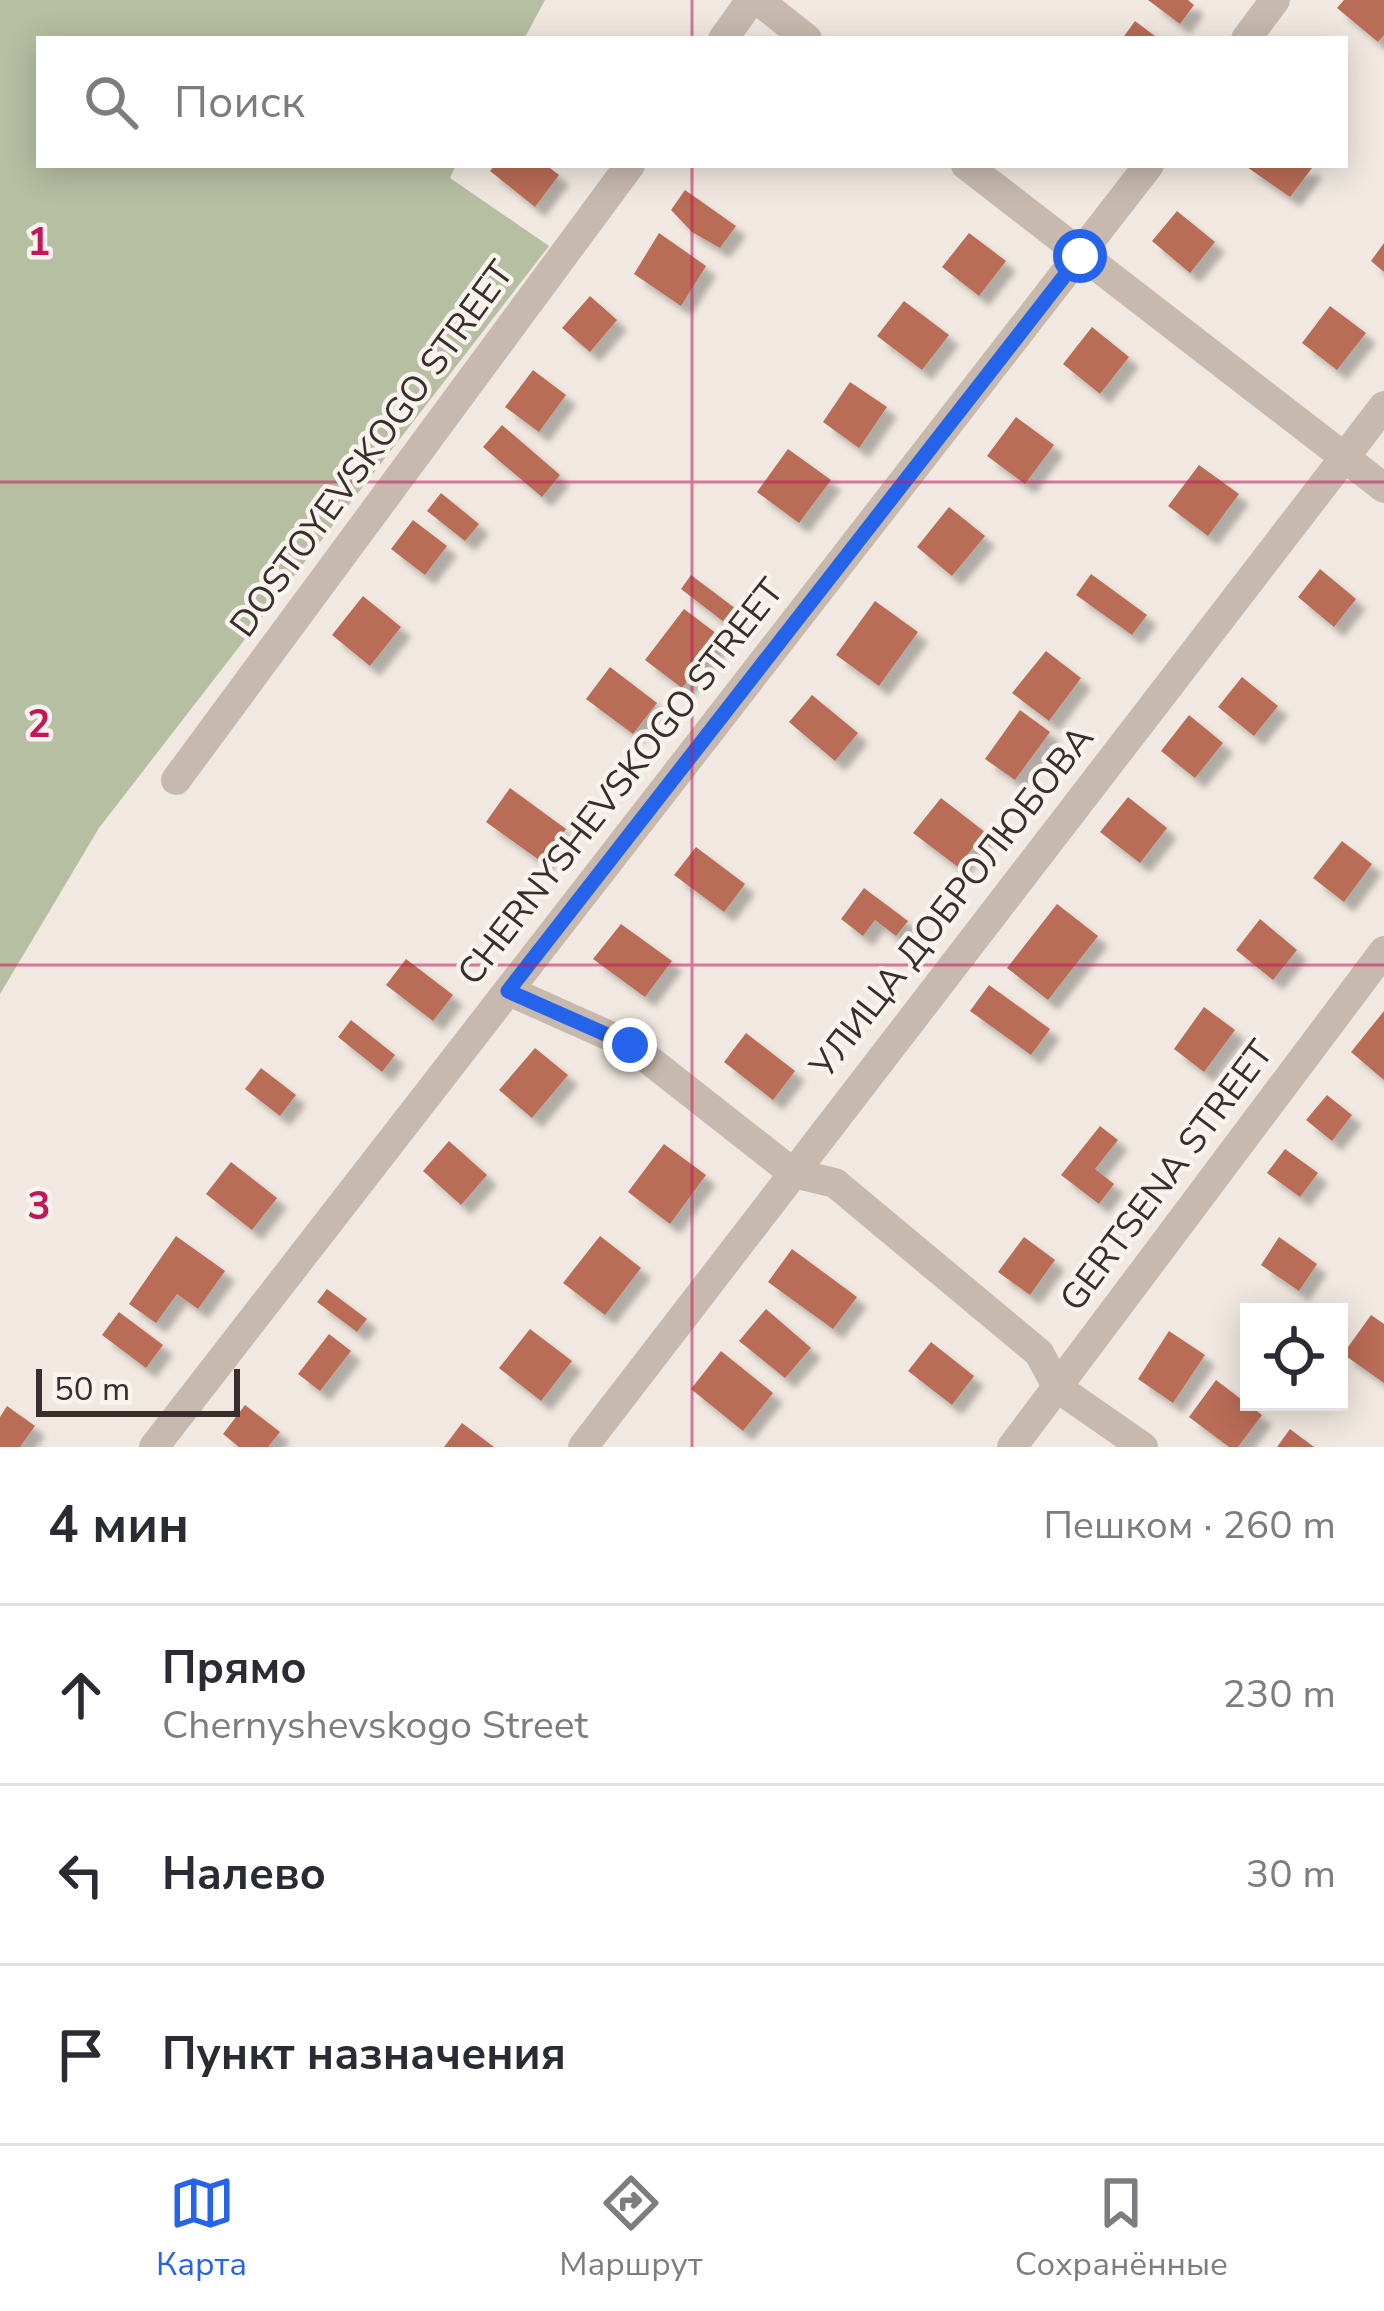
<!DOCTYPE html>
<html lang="ru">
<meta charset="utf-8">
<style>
body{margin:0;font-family:"Nunito Sans",sans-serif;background:#f7f7f7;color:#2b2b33}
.controls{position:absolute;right:36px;bottom:36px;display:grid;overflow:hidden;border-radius:0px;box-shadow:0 6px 30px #0003}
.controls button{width:108px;height:108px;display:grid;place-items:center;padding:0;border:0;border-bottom:3px solid #e1e1e2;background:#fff;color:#2b2b33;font:60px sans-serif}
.scale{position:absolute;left:36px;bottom:30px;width:204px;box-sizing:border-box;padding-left:12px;border:6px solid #382f2c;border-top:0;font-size:33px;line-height:42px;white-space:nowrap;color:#382f2c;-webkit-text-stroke:9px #f9f3ed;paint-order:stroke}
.stop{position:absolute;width:36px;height:36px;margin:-27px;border:9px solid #2563eb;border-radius:50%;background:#fff}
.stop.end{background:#2563eb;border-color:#fff;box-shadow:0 3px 12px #0008}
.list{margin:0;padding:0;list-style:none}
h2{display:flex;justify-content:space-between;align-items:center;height:156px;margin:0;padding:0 48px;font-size:51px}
h2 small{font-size:39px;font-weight:400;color:#7c7c81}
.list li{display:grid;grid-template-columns:78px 1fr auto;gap:36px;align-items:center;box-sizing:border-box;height:180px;padding:0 48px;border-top:3px solid #e1e1e2}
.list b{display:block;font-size:45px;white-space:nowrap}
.list p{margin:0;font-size:39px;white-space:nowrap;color:#7c7c81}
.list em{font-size:39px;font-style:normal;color:#7c7c81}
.icon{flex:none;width:66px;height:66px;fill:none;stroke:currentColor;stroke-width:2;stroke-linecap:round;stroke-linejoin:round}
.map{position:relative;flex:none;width:1384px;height:1447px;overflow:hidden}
.search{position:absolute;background:#fff;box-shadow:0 6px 30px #0003;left:36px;right:36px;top:36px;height:132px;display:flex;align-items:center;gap:30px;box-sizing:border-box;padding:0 42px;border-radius:0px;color:#7c7c81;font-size:45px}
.sheet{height:696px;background:#fff}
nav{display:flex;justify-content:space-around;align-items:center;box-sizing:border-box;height:168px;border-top:3px solid #e1e1e2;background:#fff;font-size:33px;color:#7c7c81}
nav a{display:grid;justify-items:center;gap:6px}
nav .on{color:#2563eb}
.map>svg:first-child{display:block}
.green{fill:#b6bfa2}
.building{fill:#b96c57;filter:url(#shadow)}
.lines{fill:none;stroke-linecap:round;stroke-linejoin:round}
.minor{stroke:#c8b9ae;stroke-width:30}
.route{stroke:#2563eb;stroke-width:15}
.grid{fill:none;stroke:#c2185b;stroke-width:3;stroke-opacity:0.55}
.labels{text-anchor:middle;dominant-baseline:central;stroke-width:9;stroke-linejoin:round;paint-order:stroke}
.street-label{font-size:36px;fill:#382f2c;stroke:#f9f3ed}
.grid-label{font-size:39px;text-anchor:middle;font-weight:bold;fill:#c2185b;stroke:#f9f3ed;stroke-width:9;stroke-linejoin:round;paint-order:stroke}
</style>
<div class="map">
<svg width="1384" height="1447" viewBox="0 0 1384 1447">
<defs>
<filter id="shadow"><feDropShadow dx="10" dy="10" stdDeviation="3" flood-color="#0004"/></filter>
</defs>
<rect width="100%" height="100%" fill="#f1e9e1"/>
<!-- green -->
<polygon class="green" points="0,0 545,0 524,39 39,39 39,165 456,165 450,178 549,246 99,828 0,994"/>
<!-- building -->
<g class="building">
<polygon points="1148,0 1188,0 1194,5 1180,24"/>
<polygon points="1344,0 1384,0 1384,35 1378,42 1337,8"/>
<polygon points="1135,21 1159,39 1122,39"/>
<polygon points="495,165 546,165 559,175 535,207 490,171"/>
<polygon points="1244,165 1307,165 1312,168 1290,197"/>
<polygon points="685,190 736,226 720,248 692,232 671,210"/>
<polygon points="1177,211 1215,242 1190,273 1152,241"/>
<polygon points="659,233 706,266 681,306 634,274"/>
<polygon points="969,233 1006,261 979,296 942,267"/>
<polygon points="1384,243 1384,272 1371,261"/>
<polygon points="590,296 617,320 590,352 562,328"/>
<polygon points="904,301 949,335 922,370 877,336"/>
<polygon points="1330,306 1366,333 1337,370 1302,343"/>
<polygon points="1092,327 1129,357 1100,394 1063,364"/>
<polygon points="533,370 566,395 539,432 505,407"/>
<polygon points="850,382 887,407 859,448 823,422"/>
<polygon points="1016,417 1054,445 1025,484 987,456"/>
<polygon points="502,425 560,475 542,497 483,447"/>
<polygon points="788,449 831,480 799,523 757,492"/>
<polygon points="1199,465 1239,494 1208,536 1168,506"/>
<polygon points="441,493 479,524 465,541 427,511"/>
<polygon points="949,507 985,536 952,576 917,547"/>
<polygon points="413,520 447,546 425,575 391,549"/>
<polygon points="1320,569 1356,599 1334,627 1298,597"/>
<polygon points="1091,574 1147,615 1132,635 1076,595"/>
<polygon points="691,575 748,618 737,632 681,589"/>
<polygon points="363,596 401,627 370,666 332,635"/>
<polygon points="875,601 918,632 879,686 836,655"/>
<polygon points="684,609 721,637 682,688 645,660"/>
<polygon points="1046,651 1081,678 1049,721 1012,693"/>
<polygon points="610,667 657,703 633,734 586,699"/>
<polygon points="1242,677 1278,706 1254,736 1218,707"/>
<polygon points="812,695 858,733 835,761 789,722"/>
<polygon points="1020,710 1050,732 1015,780 985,759"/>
<polygon points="1189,715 1223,743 1195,778 1161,751"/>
<polygon points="510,788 566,829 542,862 486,822"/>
<polygon points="1128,797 1167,828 1140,863 1100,832"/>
<polygon points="941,798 985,832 958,867 913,833"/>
<polygon points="1342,841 1372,864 1344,902 1313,878"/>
<polygon points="696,847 745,884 724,912 674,875"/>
<polygon points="864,888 908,921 896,936 875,920 863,936 841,919"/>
<polygon points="1057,904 1098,936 1048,1000 1007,968"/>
<polygon points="1260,919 1297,950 1273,980 1236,950"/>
<polygon points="621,924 672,961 645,997 593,959"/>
<polygon points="406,959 453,995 433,1021 386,985"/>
<polygon points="989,985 1050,1029 1031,1055 970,1011"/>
<polygon points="1204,1007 1235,1030 1204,1072 1174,1049"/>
<polygon points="1384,1011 1384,1080 1351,1052"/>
<polygon points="351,1020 395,1055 382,1072 338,1037"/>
<polygon points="746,1033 795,1071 773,1100 724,1062"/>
<polygon points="535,1048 568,1075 532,1118 499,1090"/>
<polygon points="261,1068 296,1095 280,1116 245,1089"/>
<polygon points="1327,1095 1352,1115 1332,1141 1306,1120"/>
<polygon points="1100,1126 1118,1140 1095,1169 1114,1184 1099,1204 1061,1175"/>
<polygon points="449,1141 487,1175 461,1205 423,1171"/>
<polygon points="664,1144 706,1175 670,1224 628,1192"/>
<polygon points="1285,1149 1318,1173 1300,1197 1267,1173"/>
<polygon points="231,1162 277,1198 252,1230 206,1194"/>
<polygon points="176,1236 225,1271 198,1309 177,1294 156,1323 129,1304"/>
<polygon points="600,1236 641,1268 605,1315 563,1283"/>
<polygon points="1024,1237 1055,1260 1030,1295 998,1272"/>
<polygon points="1279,1237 1317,1264 1299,1291 1261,1265"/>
<polygon points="792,1249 857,1297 833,1329 768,1282"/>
<polygon points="327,1289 367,1319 357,1332 317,1302"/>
<polygon points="766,1309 811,1348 785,1378 739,1341"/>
<polygon points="119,1312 163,1345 146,1368 102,1335"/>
<polygon points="1371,1315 1384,1324 1384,1383 1343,1354"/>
<polygon points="530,1329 572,1361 541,1401 499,1368"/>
<polygon points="1169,1331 1205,1355 1173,1403 1138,1379"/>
<polygon points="329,1334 351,1351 320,1391 298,1374"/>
<polygon points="931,1342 974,1376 952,1405 908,1371"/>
<polygon points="721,1351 773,1393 743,1431 691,1389"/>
<polygon points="1216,1380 1262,1415 1238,1447 1229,1447 1189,1417"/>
<polygon points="245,1405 280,1432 268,1447 239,1447 223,1434"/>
<polygon points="7,1406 35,1426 20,1447 0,1447 0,1417"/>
<polygon points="462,1423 494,1447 444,1447"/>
<polygon points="1290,1429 1314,1447 1277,1447"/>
</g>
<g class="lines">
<!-- minor -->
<g class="minor">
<polyline points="758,0 807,39"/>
<polyline points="723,39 751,0"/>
<polyline points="1246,39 1275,0"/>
<polyline points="966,165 1384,488"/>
<polyline points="176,780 630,165"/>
<polyline points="509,991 630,1045 793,1173 835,1183 1039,1353 1058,1388 1143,1447"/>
<polyline points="154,1447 1149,165"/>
<polyline points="583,1447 1384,406"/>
<polyline points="1012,1447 1384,951"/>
</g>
</g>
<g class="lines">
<!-- route -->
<polyline class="route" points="630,1045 508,991 1080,256"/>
</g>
<!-- grid -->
<path class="grid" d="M692 0V39M692 165V1447M0 482H1384M0 965H1384"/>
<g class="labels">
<!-- street labels -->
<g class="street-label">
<text transform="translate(372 449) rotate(-54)">DOSTOYEVSKOGO STREET</text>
<text transform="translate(621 782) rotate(-52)">CHERNYSHEVSKOGO STREET</text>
<text transform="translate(952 902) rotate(-52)">УЛИЦА ДОБРОЛЮБОВА</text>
<text transform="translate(1167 1176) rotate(-53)">GERTSENA STREET</text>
</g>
</g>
<g class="grid-label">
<text x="39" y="255">1</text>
<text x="39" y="737">2</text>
<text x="39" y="1219">3</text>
</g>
</svg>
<div class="controls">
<button><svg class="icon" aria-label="locate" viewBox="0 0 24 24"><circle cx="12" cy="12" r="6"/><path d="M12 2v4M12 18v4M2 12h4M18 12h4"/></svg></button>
</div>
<div class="scale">50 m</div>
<div class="stop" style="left:1080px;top:256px"></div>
<div class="stop end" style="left:630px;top:1045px"></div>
<div class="search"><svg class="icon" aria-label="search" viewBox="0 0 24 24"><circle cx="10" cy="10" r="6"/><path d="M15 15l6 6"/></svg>Поиск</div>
</div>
<section class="sheet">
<h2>4 мин<small>Пешком · 260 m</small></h2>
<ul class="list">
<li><svg class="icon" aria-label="ahead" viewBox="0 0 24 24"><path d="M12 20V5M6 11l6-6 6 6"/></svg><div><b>Прямо</b><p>Chernyshevskogo Street</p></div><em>230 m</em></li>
<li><svg class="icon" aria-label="left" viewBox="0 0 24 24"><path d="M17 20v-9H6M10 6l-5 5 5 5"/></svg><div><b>Налево</b></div><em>30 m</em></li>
<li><svg class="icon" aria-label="arrive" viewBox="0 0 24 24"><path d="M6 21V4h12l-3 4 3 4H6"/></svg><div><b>Пункт назначения</b></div></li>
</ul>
</section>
<nav>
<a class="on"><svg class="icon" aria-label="map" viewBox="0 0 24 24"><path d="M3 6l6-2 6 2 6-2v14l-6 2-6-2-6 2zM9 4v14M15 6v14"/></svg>Карта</a>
<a><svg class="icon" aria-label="directions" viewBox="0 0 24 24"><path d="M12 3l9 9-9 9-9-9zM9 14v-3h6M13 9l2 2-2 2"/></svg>Маршрут</a>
<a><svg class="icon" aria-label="saved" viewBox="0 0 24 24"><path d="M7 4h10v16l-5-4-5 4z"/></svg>Сохранённые</a>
</nav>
